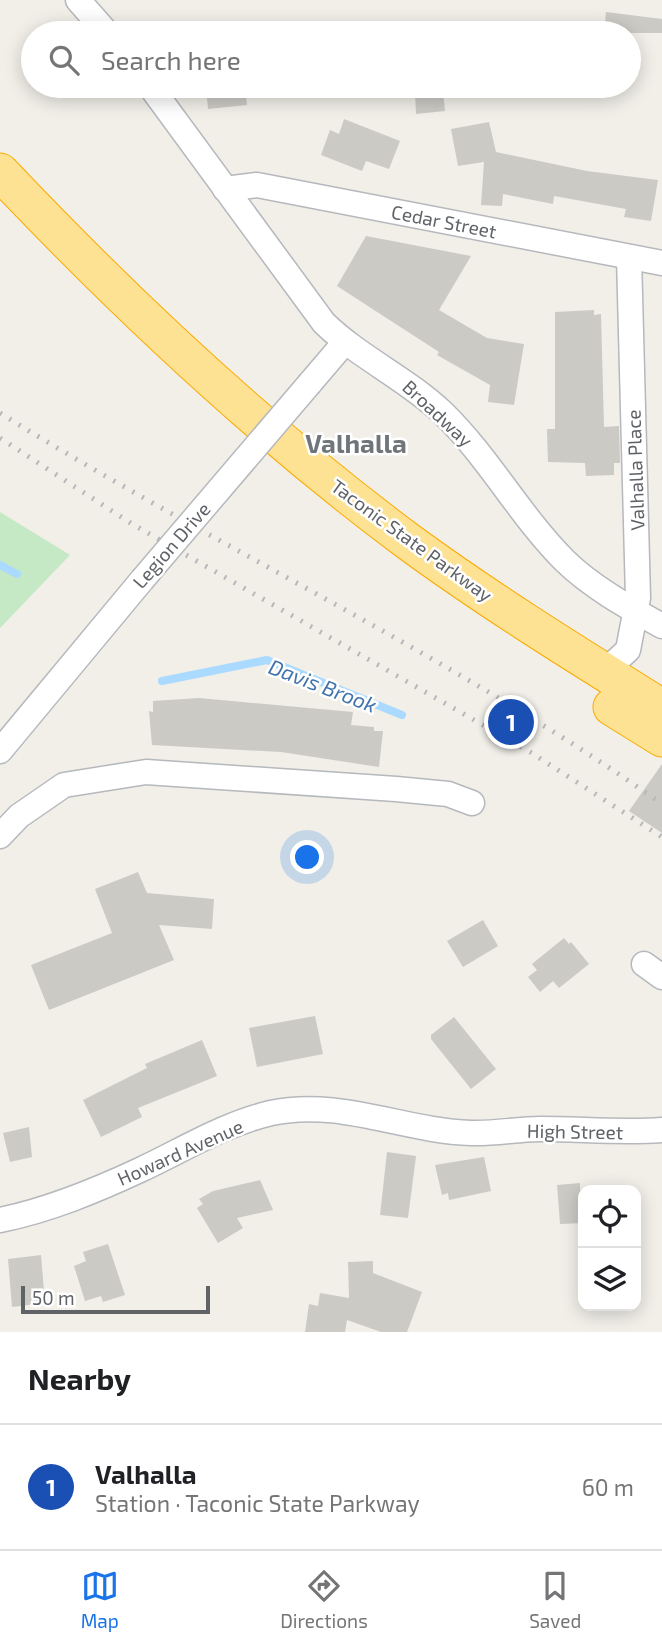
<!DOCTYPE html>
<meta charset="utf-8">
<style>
body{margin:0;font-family:"Exo 2",sans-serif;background:#f2f2f2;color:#202124}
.controls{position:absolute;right:21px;bottom:21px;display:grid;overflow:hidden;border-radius:14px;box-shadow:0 4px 18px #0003}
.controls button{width:63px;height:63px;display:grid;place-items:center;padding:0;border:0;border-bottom:2px solid #e0e0e0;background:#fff;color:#202124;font:35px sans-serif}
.scale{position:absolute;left:21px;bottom:18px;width:189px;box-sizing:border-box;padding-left:7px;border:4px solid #5f6368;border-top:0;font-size:19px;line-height:24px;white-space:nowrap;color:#5f6368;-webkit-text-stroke:5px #fff;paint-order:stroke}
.you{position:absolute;left:308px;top:858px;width:24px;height:24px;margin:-18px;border:5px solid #fff;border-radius:50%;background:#1a73e8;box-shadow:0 0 0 10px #1a73e833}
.badge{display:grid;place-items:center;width:46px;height:46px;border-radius:50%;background:#1a73e8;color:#fff;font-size:23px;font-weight:700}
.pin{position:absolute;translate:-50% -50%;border:4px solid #fff;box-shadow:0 2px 7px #0006}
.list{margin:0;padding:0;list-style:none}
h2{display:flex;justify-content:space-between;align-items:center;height:91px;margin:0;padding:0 28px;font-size:30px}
h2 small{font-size:23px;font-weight:400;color:#757577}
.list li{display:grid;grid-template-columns:46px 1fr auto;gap:21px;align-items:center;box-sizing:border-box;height:126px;padding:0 28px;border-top:2px solid #e0e0e0}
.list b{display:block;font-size:26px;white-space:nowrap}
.list p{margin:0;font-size:23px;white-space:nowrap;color:#757577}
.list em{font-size:23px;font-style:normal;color:#757577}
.icon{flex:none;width:38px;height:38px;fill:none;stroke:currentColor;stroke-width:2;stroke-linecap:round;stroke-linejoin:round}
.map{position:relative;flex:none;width:662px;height:1332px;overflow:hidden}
.search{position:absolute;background:#fff;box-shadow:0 4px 18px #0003;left:21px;right:21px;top:21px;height:77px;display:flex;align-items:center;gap:18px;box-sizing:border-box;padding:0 24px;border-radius:38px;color:#757577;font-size:26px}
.sheet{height:217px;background:#fff}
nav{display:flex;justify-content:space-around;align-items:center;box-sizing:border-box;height:98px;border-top:2px solid #e0e0e0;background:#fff;font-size:19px;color:#757577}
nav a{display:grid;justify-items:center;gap:4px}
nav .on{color:#1a73e8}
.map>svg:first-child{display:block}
.green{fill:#c5e8c5}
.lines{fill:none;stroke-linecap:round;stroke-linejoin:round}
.stream{stroke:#aadaff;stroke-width:8}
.building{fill:#cccac5}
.minor-casing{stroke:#b5b8bc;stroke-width:27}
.highway-casing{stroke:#f9ab00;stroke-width:39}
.minor{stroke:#fff;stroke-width:24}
.highway{stroke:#fde293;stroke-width:37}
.rail{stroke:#b6b7b8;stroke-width:5;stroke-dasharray:2 9;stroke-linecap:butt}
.minor-bridge-casing{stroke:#b5b8bc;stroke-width:27;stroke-linecap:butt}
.minor-bridge{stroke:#fff;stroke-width:24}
.labels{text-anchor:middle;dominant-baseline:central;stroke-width:5;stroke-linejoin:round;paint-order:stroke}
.street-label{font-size:19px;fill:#5f6368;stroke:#fff}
.water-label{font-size:21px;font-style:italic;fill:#4174aa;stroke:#fff}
.district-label{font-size:26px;font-weight:bold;fill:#70757a;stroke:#fff}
</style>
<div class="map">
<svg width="662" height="1332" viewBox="0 0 662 1332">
<rect width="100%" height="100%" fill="#f1efe8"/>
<!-- green -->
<polygon class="green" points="0,512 70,555 0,628"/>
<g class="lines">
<!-- stream -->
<g class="stream">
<polyline points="0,565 17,574"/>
<polyline points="162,681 267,660 402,715"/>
</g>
</g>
<!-- building -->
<g class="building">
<polygon points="606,12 662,19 662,33 604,33"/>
<polygon points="206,86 245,86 247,105 208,109"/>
<polygon points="443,91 445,111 416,114 415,94"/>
<polygon points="344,119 400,141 389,169 366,161 362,171 321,155 330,130 339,134"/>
<polygon points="489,122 496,152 587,171 658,180 651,221 624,217 626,209 554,196 553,204 503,194 502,206 481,205 484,162 458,166 451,129"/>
<polygon points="366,236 471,256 439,310 487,338 524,344 514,405 488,402 490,385 437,355 439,352 337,286"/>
<polygon points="594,310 594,315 601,314 604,427 619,426 620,463 614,463 614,475 586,476 585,463 548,462 547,429 555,429 555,312"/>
<polygon points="199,698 353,712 351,725 374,727 374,731 383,731 379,767 281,752 152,745 149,711 153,712 153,701"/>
<polygon points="662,764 662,833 629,811"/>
<polygon points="138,872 147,893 214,899 212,929 159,925 174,960 49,1010 31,965 112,933 95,889"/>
<polygon points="483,920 498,946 463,967 447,941"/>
<polygon points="564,938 569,944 571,942 589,964 559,988 553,981 540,992 528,977 537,970 532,964"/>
<polygon points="315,1016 323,1054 257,1067 249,1028"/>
<polygon points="454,1017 496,1069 471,1089 431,1039 431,1035"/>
<polygon points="202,1040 217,1076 138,1108 142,1117 101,1137 83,1100 147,1068 145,1064"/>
<polygon points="29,1127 32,1157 10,1162 3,1133"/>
<polygon points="387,1152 416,1156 408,1218 380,1215"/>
<polygon points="484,1157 491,1191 449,1200 448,1193 442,1195 435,1165"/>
<polygon points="260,1180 273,1210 237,1218 243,1228 218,1243 197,1208 203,1204 199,1199 213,1191"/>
<polygon points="580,1183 580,1190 583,1190 583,1223 560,1224 557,1185"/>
<polygon points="108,1244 125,1295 103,1302 101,1296 85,1301 74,1266 86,1261 83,1252"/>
<polygon points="41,1255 45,1303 12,1307 8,1259"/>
<polygon points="373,1261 373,1273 422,1292 407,1332 381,1332 347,1320 345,1332 305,1332 309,1304 318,1306 320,1293 349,1298 348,1262"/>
</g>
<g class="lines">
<defs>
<g id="minor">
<polyline points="78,0 107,33"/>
<path d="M150 86 324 323C360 358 406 378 443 413 489 458 520 516 565 561 593 588 628 607 662 626"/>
<polyline points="225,189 257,185 662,263"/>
<polyline points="310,383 345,342"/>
<polyline points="604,672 628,650 638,598 629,257"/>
<polyline points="0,751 142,580"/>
<polyline points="0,836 19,816 64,785 146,772 396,789 448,794 472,803"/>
<polyline points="644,964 662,977"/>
<path d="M0 1220C49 1210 95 1191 140 1170 183 1150 224 1124 271 1113 339 1098 404 1131 471 1133 494 1134 517 1129 540 1129 581 1129 621 1133 662 1130"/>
</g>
<g id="highway">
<path d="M0 172C127 306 261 432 409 542 491 602 577 655 662 708"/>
<polyline points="612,707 662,738"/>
</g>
</defs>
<!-- minor casing -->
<use href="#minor" class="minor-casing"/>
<!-- highway casing -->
<use href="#highway" class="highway-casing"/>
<!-- minor -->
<use href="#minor" class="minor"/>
<!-- highway -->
<use href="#highway" class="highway"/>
<!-- rail -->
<g class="rail">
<path d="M0 413C217 548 453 656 662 804"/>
<polyline points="0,438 132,524 530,752 662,837"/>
</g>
<defs>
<polyline id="minor-bridge" points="142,580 310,383"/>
</defs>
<!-- minor-bridge casing -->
<use href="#minor-bridge" class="minor-bridge-casing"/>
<!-- minor-bridge -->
<use href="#minor-bridge" class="minor-bridge"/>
</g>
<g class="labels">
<!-- street labels -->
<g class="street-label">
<text transform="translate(444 221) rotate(11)">Cedar Street</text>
<text transform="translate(438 413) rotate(43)">Broadway</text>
<text transform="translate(635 470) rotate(-92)">Valhalla Place</text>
<text transform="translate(412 540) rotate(36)">Taconic State Parkway</text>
<text transform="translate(171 545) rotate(-49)">Legion Drive</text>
<text transform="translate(575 1131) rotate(1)">High Street</text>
<text transform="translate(180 1152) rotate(-24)">Howard Avenue</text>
</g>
<!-- water labels -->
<g class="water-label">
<text transform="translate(323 685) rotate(21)">Davis Brook</text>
</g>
<!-- district labels -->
<g class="district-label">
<text x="356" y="442">Valhalla</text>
</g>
</g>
</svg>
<div class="controls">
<button><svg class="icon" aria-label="locate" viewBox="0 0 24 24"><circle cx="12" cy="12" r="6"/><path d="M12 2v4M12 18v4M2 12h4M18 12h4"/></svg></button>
<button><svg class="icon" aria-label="layers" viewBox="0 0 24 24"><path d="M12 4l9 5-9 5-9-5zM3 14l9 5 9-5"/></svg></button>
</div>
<div class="scale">50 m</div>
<div class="you"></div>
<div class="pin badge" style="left:511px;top:722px;background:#1a4fb4">1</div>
<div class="search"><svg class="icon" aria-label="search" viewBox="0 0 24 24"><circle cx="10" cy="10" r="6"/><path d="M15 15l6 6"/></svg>Search here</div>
</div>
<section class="sheet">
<h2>Nearby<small></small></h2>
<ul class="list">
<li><span class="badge" style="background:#1a4fb4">1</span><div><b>Valhalla</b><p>Station · Taconic State Parkway</p></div><em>60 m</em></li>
</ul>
</section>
<nav>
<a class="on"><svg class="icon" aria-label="map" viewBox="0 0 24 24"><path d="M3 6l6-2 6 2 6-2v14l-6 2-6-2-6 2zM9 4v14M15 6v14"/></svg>Map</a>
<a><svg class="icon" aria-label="directions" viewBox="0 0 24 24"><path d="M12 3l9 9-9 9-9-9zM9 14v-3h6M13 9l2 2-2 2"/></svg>Directions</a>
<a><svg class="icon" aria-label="saved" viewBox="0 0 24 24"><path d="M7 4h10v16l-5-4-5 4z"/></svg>Saved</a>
</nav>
